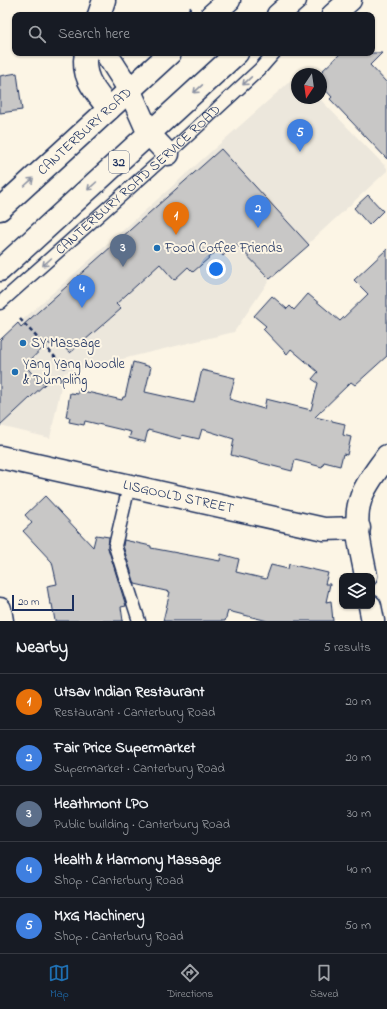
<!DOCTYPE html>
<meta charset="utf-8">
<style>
body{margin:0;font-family:"Indie Flower",sans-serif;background:#20242c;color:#f1f3f6}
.controls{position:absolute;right:12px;bottom:12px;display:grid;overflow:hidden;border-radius:8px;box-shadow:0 1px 3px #0004}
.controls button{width:36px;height:36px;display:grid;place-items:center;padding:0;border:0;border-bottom:1px solid #363941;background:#171b24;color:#f1f3f6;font:20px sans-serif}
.compass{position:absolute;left:291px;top:68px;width:36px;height:36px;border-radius:50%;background:#171b24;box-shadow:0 1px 3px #0004;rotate:193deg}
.scale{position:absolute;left:12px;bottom:10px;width:62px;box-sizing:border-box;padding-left:4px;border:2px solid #1b2f5e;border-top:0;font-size:11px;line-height:14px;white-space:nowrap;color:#1b2f5e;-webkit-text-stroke:3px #fcf5e5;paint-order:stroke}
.you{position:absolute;left:216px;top:269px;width:14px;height:14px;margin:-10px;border:3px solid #fff;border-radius:50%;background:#1a73e8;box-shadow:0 0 0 6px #1a73e833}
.badge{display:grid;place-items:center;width:26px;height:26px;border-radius:50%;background:#1f6fb2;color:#fff;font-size:13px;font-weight:700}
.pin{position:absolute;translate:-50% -33px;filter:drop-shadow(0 1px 2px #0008)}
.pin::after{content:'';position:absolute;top:21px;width:14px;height:12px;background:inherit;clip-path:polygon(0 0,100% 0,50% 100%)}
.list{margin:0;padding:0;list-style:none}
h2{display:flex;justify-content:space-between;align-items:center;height:52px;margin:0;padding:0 16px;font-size:17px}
h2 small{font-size:13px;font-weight:400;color:#9ea1a6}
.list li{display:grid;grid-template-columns:26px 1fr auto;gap:12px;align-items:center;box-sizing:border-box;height:56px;padding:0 16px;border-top:1px solid #363941}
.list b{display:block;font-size:15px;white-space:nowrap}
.list p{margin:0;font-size:13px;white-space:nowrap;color:#9ea1a6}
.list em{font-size:13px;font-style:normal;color:#9ea1a6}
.icon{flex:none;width:22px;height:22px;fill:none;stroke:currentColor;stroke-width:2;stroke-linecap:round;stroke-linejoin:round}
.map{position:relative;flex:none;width:387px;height:621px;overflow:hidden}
.search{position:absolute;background:#171b24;box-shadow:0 1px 3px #0004;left:12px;right:12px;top:12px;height:44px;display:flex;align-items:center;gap:10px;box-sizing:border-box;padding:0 14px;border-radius:8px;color:#9ea1a6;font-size:15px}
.sheet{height:332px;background:#171b24}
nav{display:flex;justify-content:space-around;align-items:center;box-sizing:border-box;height:56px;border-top:1px solid #363941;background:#171b24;font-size:11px;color:#9ea1a6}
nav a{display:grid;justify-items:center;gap:2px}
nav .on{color:#1f6fb2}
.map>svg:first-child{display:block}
.built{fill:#ece7dc}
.building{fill:#c8c7c6;stroke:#1b2f5e}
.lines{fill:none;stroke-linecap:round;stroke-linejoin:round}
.lane-casing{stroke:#1b2f5e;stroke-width:15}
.street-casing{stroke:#1b2f5e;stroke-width:25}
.secondary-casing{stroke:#1b2f5e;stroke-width:25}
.primary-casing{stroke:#1b2f5e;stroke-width:25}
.path{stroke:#1b2f5e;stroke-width:2.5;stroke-dasharray:4 3;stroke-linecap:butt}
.lane{stroke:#fcf5e5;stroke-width:12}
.street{stroke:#fcf5e5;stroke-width:22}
.secondary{stroke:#fcf5e5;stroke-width:22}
.primary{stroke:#fcf5e5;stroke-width:22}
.oneway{stroke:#8c92a2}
.poi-dot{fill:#1f6fb2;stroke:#fcf5e5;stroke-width:1.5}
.labels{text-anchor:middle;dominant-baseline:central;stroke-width:4;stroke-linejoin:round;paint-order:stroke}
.shield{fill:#fcf5e5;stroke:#5e6a86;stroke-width:1}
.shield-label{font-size:13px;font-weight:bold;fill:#1b2f5e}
.street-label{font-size:14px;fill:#1b2f5e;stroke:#fcf5e5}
.poi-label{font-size:14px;fill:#1b2f5e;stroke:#fcf5e5;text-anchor:start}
</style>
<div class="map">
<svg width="387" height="621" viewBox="0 0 387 621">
<rect width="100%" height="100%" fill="#fcf5e5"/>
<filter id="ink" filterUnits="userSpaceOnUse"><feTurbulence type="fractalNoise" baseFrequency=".025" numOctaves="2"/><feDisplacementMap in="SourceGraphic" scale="8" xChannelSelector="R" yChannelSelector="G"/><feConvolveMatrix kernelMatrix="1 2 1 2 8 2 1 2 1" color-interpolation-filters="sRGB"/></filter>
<g filter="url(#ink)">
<!-- built -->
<polygon class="built" points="297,75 297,98 319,98 387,168 387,171 270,279 234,332 64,373 50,438 0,426 0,340"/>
<!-- building -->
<g class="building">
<polygon points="341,53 382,53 370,65 387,83 387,159 330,99 332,97 321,85 321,72"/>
<polygon points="17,73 22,110 0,113 0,76"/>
<polygon points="221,149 309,245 270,279 236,244 223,256 218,250 193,272 188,267 174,280 160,264 116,304 121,309 70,353 56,340 51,345 48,343 25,365 38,381 46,383 0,426 0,340 18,323 21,327"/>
<polygon points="368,195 383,211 369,225 354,208"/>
<polygon points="387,249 387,356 355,385 351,382 315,417 345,424 343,435 351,437 347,455 343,454 340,466 324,462 322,467 295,460 292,471 231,455 234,439 202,429 199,439 182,435 181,439 148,430 145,442 129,438 131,432 85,421 84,425 69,422 70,418 66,417 70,393 78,394 78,390 122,400 123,397 125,397 133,362 151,367 145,392 194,403 202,370 235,378 229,399 264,409 266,399 311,410 318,383 312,379 318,372 291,349 287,354 263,329 266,326 254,316 272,296 287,309 290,306 294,310 308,294 340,321 368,294 354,280"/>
<polygon points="45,496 93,547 96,535 109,537 108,548 126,606 121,607 123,621 55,621 52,604 50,604 47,586 57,584 52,562 23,531 32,523 25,515"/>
<polygon points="124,540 151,546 151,548 220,561 221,554 239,559 236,572 266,579 271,565 288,569 289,564 328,573 325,584 330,584 326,602 331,601 333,621 268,621 228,611 225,621 163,621 170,592 135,584 123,546"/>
</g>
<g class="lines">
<defs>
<g id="lane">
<path id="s1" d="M0 303 168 154 260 69 274 53"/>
<polyline points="129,486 115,546 139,621"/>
</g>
<g id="street">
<polyline points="99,15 104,0"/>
<polyline points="333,15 350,0"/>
<path d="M86 53C81 77 95 91 109 109"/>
<polyline points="106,53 129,89"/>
<polyline points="149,134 168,154"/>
<path id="s2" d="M0 457 324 529 359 528"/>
<path d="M366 576C362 553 352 521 361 498 366 483 378 469 387 456"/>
<polyline points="370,606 373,621"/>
</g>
<polyline id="secondary" points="0,609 2,621"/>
<g id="primary">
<polyline points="212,15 229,0"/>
<polyline points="278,15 295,0"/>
<polyline points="129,89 149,134"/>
<path id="s3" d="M0 209 170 53"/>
<polyline points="0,270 237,53"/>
</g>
</defs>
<!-- lane casing -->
<use href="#lane" class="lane-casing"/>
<!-- street casing -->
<use href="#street" class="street-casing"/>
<!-- secondary casing -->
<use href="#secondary" class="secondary-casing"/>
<!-- primary casing -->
<use href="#primary" class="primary-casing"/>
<!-- path -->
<g class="path">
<polyline points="183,15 192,7"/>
<polyline points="20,319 65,368"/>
</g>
<!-- lane -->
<use href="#lane" class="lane"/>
<!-- street -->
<use href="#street" class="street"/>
<!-- secondary -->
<use href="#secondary" class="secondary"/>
<!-- primary -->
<use href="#primary" class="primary"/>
</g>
<!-- one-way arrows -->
<defs><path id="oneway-shaft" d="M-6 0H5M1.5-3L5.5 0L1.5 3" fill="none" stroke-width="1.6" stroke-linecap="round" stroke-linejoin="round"/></defs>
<g class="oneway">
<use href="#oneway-shaft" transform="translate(247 81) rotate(137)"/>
<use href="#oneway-shaft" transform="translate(198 89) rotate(137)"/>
<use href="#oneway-shaft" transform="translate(29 182) rotate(-42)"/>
<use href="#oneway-shaft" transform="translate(92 186) rotate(138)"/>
<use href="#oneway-shaft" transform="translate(47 262) rotate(138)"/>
</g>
</g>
<!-- markers -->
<g class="poi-dot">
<circle cx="157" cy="248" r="4"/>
<circle cx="23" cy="343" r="4"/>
<circle cx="15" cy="372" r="4"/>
</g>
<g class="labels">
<!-- shield labels -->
<rect class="shield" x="109" y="151" width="20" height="22" rx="3"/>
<g class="shield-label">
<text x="119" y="162">32</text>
</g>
<!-- street labels -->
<g class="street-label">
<text stroke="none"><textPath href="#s3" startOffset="115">CANTERBURY ROAD</textPath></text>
<text stroke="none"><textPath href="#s1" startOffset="185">CANTERBURY ROAD SERVICE ROAD</textPath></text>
<text stroke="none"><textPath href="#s2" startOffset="183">LISGOOLD STREET</textPath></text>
</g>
<!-- poi labels -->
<g class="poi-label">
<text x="165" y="248">Food Coffee Friends</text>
<text x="31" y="343">SY Massage</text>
<text x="23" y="364">Yang Yang Noodle<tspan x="23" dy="16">&amp; Dumpling</tspan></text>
</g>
</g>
</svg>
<div class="controls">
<button><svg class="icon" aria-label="layers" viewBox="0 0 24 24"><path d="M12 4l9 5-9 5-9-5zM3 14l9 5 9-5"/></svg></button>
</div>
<svg class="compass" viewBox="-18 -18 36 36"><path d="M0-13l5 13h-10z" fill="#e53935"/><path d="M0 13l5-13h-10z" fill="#9ea1a6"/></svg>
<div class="scale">20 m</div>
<div class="you"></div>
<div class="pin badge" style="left:176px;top:235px;background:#e8710a">1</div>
<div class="pin badge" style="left:258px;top:228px;background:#3f7fe0">2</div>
<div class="pin badge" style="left:123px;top:267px;background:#5c6f8a">3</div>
<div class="pin badge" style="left:82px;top:308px;background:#3f7fe0">4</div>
<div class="pin badge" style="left:300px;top:152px;background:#3f7fe0">5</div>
<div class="search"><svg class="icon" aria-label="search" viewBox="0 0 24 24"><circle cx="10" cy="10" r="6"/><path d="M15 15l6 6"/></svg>Search here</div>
</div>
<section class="sheet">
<h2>Nearby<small>5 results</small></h2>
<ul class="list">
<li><span class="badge" style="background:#e8710a">1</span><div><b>Utsav Indian Restaurant</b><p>Restaurant · Canterbury Road</p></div><em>20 m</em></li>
<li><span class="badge" style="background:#3f7fe0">2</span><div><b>Fair Price Supermarket</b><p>Supermarket · Canterbury Road</p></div><em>20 m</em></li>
<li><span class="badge" style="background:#5c6f8a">3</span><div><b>Heathmont LPO</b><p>Public building · Canterbury Road</p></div><em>30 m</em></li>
<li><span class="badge" style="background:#3f7fe0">4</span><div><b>Health &amp; Harmony Massage</b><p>Shop · Canterbury Road</p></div><em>40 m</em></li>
<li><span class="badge" style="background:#3f7fe0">5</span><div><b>MXG Machinery</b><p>Shop · Canterbury Road</p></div><em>50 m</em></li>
</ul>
</section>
<nav>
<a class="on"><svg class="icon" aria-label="map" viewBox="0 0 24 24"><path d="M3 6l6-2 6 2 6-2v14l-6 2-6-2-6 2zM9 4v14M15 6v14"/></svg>Map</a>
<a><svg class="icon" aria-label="directions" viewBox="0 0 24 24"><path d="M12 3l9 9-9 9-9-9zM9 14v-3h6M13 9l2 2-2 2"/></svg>Directions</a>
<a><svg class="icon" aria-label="saved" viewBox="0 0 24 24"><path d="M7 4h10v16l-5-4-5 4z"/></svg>Saved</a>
</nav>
